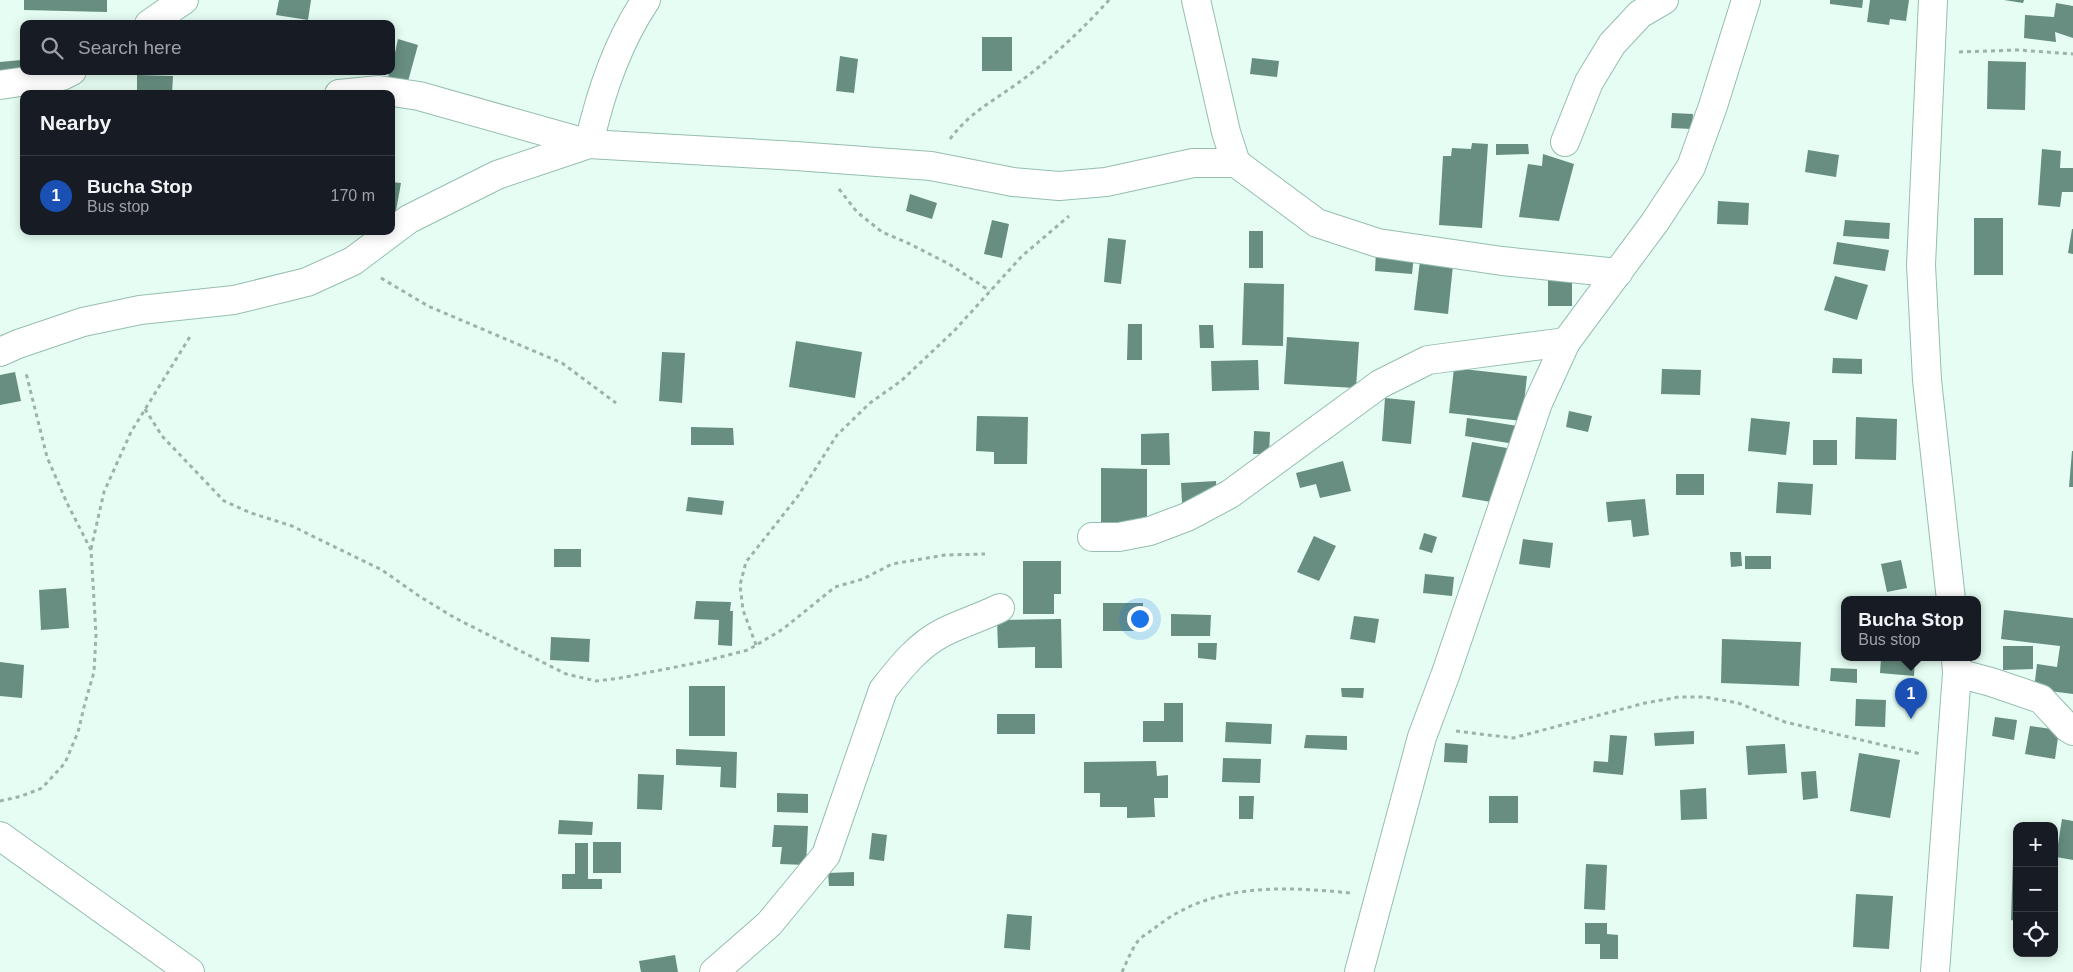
<!DOCTYPE html>
<meta charset="utf-8">
<style>
body{margin:0;font-family:Arial,sans-serif;background:#242831;color:#f1f3f6}
.controls{position:absolute;right:15px;bottom:15px;display:grid;overflow:hidden;border-radius:10px;box-shadow:0 2px 12px #0003}
.controls button{width:45px;height:45px;display:grid;place-items:center;padding:0;border:0;border-bottom:1px solid #363941;background:#171b24;color:#f1f3f6;font:25px sans-serif}
.you{position:absolute;left:1139px;top:618px;width:18px;height:18px;margin:-12px;border:4px solid #fff;border-radius:50%;background:#1a73e8;box-shadow:0 0 0 8px #1a73e833}
.badge{display:grid;place-items:center;width:32px;height:32px;border-radius:50%;background:#8c9099;color:#fff;font-size:16px;font-weight:700}
.pin{position:absolute;translate:-50% -41px;filter:drop-shadow(0 1px 2px #0008)}
.pin::after{content:'';position:absolute;top:26px;width:18px;height:15px;background:inherit;clip-path:polygon(0 0,100% 0,50% 100%)}
.popup{position:absolute;left:1841px;top:596px;width:140px;height:65px;box-sizing:border-box;display:grid;place-content:center;border-radius:10px;background:#171b24;filter:drop-shadow(0 1px 4px #0005);font-size:16px;white-space:nowrap;color:#9ea1a6}
.popup b{font-size:19px;color:#f1f3f6}
.popup::after{content:'';position:absolute;left:50%;top:100%;margin-left:-10px;border:10px solid transparent;border-top-color:#171b24}
.list{margin:0;padding:0;list-style:none}
h2{display:flex;justify-content:space-between;align-items:center;height:65px;margin:0;padding:0 20px;font-size:21px}
h2 small{font-size:16px;font-weight:400;color:#9ea1a6}
.list li{display:grid;grid-template-columns:32px 1fr auto;gap:15px;align-items:center;box-sizing:border-box;height:80px;padding:0 20px;border-top:1px solid #363941}
.list b{display:block;font-size:19px;white-space:nowrap}
.list p{margin:0;font-size:16px;white-space:nowrap;color:#9ea1a6}
.list em{font-size:16px;font-style:normal;color:#9ea1a6}
.icon{flex:none;width:28px;height:28px;fill:none;stroke:currentColor;stroke-width:2;stroke-linecap:round;stroke-linejoin:round}
.map{position:relative;flex:none;width:2073px;height:972px;overflow:hidden}
.search{position:absolute;background:#171b24;box-shadow:0 2px 12px #0003;left:20px;top:20px;width:375px;height:55px;display:flex;align-items:center;gap:12px;box-sizing:border-box;padding:0 18px;border-radius:10px;color:#9ea1a6;font-size:19px}
.panel{position:absolute;background:#171b24;box-shadow:0 2px 12px #0003;left:20px;top:90px;width:375px;height:145px;border-radius:10px}
.map>svg:first-child{display:block}
.building{fill:#678e80}
.lines{fill:none;stroke-linecap:round;stroke-linejoin:round}
.street-casing{stroke:#96beaf;stroke-width:30}
.path{stroke:#9db2aa;stroke-width:3;stroke-dasharray:4 4;stroke-linecap:butt}
.street{stroke:#fff;stroke-width:28}
</style>
<div class="map">
<svg width="2073" height="972" viewBox="0 0 2073 972">
<rect width="100%" height="100%" fill="#e5fdf3"/>
<!-- building -->
<g class="building">
<polygon points="24,0 107,0 107,12 24,10"/>
<polygon points="279,0 311,0 308,20 276,15"/>
<polygon points="1830,0 1863,0 1862,8 1830,4"/>
<polygon points="1870,0 1909,0 1906,21 1890,19 1889,25 1867,22"/>
<polygon points="2004,0 2024,0 2023,3"/>
<polygon points="2056,3 2073,6 2073,38 2055,32 2056,42 2024,38 2025,15 2054,17"/>
<rect x="982" y="37" width="30" height="34"/>
<polygon points="398,39 418,45 407,85 387,80 390,71 391,71"/>
<polygon points="840,56 858,59 854,93 836,91"/>
<polygon points="1252,58 1279,61 1277,77 1250,74"/>
<polygon points="21,60 22,74 0,76 0,62"/>
<polygon points="1988,61 2026,62 2025,110 1987,109"/>
<polygon points="262,71 285,71 285,74 261,74"/>
<polygon points="137,75 173,76 172,94 137,94"/>
<polygon points="1672,113 1693,114 1692,129 1671,128"/>
<polygon points="1472,143 1488,144 1482,228 1439,225 1443,156 1451,156 1452,148 1471,149"/>
<polygon points="1496,144 1528,144 1529,154 1496,155"/>
<polygon points="2042,149 2061,151 2060,168 2073,168 2073,192 2062,192 2060,207 2038,205"/>
<polygon points="1808,150 1839,155 1836,177 1805,172"/>
<polygon points="1543,154 1574,164 1559,221 1519,217 1528,164 1542,166"/>
<polygon points="391,182 401,183 395,216 391,215"/>
<polygon points="910,194 937,203 932,219 906,211"/>
<polygon points="1718,201 1749,203 1748,225 1717,224"/>
<rect x="1974" y="218" width="29" height="57"/>
<polygon points="992,220 1009,224 1002,258 984,254"/>
<polygon points="1845,220 1890,223 1889,239 1843,236"/>
<polygon points="2072,229 2073,229 2073,254 2068,253"/>
<rect x="1249" y="231" width="14" height="37"/>
<polygon points="1108,238 1126,240 1121,284 1104,282"/>
<polygon points="1837,242 1889,250 1885,271 1833,264"/>
<polygon points="1376,252 1414,255 1412,274 1375,271"/>
<polygon points="1420,261 1453,265 1448,314 1414,310"/>
<rect x="1548" y="275" width="24" height="31"/>
<polygon points="1835,276 1868,285 1857,320 1824,310"/>
<polygon points="1244,283 1284,284 1283,346 1242,345"/>
<polygon points="1128,324 1142,324 1142,360 1127,360"/>
<polygon points="1199,325 1213,325 1214,348 1200,348"/>
<polygon points="1287,337 1359,342 1356,388 1284,384"/>
<polygon points="796,341 862,352 855,398 789,387"/>
<polygon points="662,352 685,353 682,403 659,401"/>
<polygon points="1833,358 1862,359 1862,374 1832,373"/>
<polygon points="1258,360 1259,390 1212,391 1211,361"/>
<polygon points="1454,368 1527,376 1522,421 1449,413"/>
<polygon points="1662,369 1701,370 1700,395 1661,394"/>
<polygon points="15,372 21,401 0,405 0,375"/>
<polygon points="1385,398 1415,401 1411,444 1382,441"/>
<polygon points="1569,411 1592,416 1588,432 1566,427"/>
<polygon points="977,416 1028,417 1027,464 994,464 994,452 976,451"/>
<polygon points="1856,417 1897,419 1896,460 1855,459"/>
<polygon points="1467,418 1524,427 1521,445 1465,436"/>
<polygon points="1751,418 1790,422 1786,455 1748,451"/>
<polygon points="691,427 733,428 734,445 691,445"/>
<polygon points="1254,431 1270,432 1269,454 1253,454"/>
<polygon points="1169,433 1170,465 1141,465 1141,434"/>
<rect x="1813" y="440" width="24" height="25"/>
<polygon points="1472,442 1507,448 1497,503 1462,497"/>
<polygon points="2072,451 2073,451 2073,487 2069,487"/>
<polygon points="1343,461 1351,491 1320,498 1316,484 1300,488 1296,473"/>
<polygon points="1101,468 1147,469 1147,524 1101,524"/>
<rect x="1676" y="474" width="28" height="21"/>
<polygon points="1216,481 1217,501 1182,503 1181,483"/>
<polygon points="1778,482 1813,484 1811,515 1776,513"/>
<polygon points="688,497 724,501 722,515 686,511"/>
<polygon points="1645,499 1649,535 1633,537 1631,520 1608,522 1606,502"/>
<polygon points="1424,533 1437,537 1432,553 1419,549"/>
<polygon points="1314,536 1336,546 1319,581 1297,572"/>
<polygon points="1523,539 1553,543 1550,568 1519,564"/>
<rect x="554" y="549" width="27" height="18"/>
<polygon points="1730,552 1741,552 1742,566 1731,567"/>
<rect x="1745" y="556" width="26" height="13"/>
<polygon points="1901,560 1907,588 1887,592 1881,564"/>
<polygon points="1023,561 1061,561 1061,594 1054,594 1054,614 1023,614"/>
<polygon points="1425,574 1454,577 1452,596 1423,593"/>
<polygon points="66,588 69,628 41,630 39,590"/>
<polygon points="696,601 731,602 730,611 733,611 732,646 718,645 719,620 694,619"/>
<rect x="1103" y="603" width="40" height="28"/>
<polygon points="2004,610 2073,618 2073,694 2034,689 2037,664 2057,667 2060,646 2001,639"/>
<polygon points="1171,614 1211,615 1210,636 1171,636"/>
<polygon points="1354,616 1379,619 1375,643 1350,639"/>
<polygon points="1061,619 1062,668 1035,668 1035,647 998,648 997,620"/>
<polygon points="551,637 590,639 589,662 550,660"/>
<polygon points="1722,639 1801,642 1799,686 1721,683"/>
<polygon points="1198,643 1217,643 1216,660 1198,658"/>
<polygon points="2003,646 2033,646 2033,669 2003,670"/>
<polygon points="1881,658 1915,658 1914,676 1880,673"/>
<polygon points="0,662 24,665 22,698 0,696"/>
<polygon points="1831,668 1857,669 1857,683 1830,681"/>
<rect x="689" y="686" width="36" height="50"/>
<polygon points="1341,688 1364,688 1363,698 1342,697"/>
<polygon points="1856,699 1886,700 1885,727 1855,726"/>
<polygon points="1164,703 1183,703 1183,742 1143,742 1143,721 1164,721"/>
<rect x="997" y="714" width="38" height="20"/>
<polygon points="1995,717 2017,720 2014,740 1992,736"/>
<polygon points="1226,722 1272,724 1271,744 1225,742"/>
<polygon points="2030,726 2059,730 2055,759 2025,754"/>
<polygon points="1694,731 1694,744 1655,746 1654,733"/>
<polygon points="1306,735 1347,736 1347,750 1304,748"/>
<polygon points="1610,735 1627,736 1623,775 1593,772 1594,761 1608,762"/>
<polygon points="1445,743 1468,745 1467,763 1444,762"/>
<polygon points="1785,744 1787,773 1748,775 1746,746"/>
<polygon points="676,749 737,752 736,788 720,787 721,767 676,765"/>
<polygon points="1859,753 1900,760 1890,818 1850,811"/>
<polygon points="1223,758 1261,759 1260,783 1222,782"/>
<polygon points="1156,761 1157,776 1168,775 1168,798 1154,798 1155,817 1127,818 1127,807 1100,807 1100,793 1084,793 1084,762"/>
<polygon points="1816,771 1818,798 1803,800 1801,772"/>
<polygon points="638,774 664,775 662,810 637,809"/>
<polygon points="1706,788 1707,819 1681,820 1680,790"/>
<polygon points="777,793 808,794 808,813 777,812"/>
<polygon points="1239,796 1254,796 1253,819 1239,819"/>
<rect x="1489" y="796" width="29" height="27"/>
<polygon points="2062,819 2073,821 2073,860 2056,857"/>
<polygon points="559,820 593,822 592,835 558,834"/>
<polygon points="774,825 808,826 806,865 780,864 782,847 772,847"/>
<polygon points="872,833 887,835 884,861 869,859"/>
<rect x="593" y="842" width="28" height="31"/>
<polygon points="575,843 588,843 588,879 602,879 602,889 562,889 562,874 575,874"/>
<polygon points="2013,858 2017,858 2017,921 2011,920"/>
<polygon points="1586,864 1607,865 1605,910 1584,909"/>
<polygon points="854,872 854,886 829,886 828,873"/>
<polygon points="1856,894 1893,896 1889,949 1853,947"/>
<polygon points="1007,914 1032,916 1030,950 1004,948"/>
<polygon points="1585,923 1607,923 1607,934 1618,935 1618,959 1600,959 1600,944 1585,944"/>
<polygon points="675,955 678,972 641,972 639,961"/>
</g>
<g class="lines">
<defs>
<g id="street">
<polyline points="1196,0 1226,132 1236,163"/>
<polyline points="1933,0 1921,265 1927,380 1951,600"/>
<polyline points="149,24 184,0"/>
<polyline points="0,85 62,76 72,71"/>
<path d="M339 94 379 90 419 96 589 144C600 94 617 43 646 0"/>
<polyline points="1565,142 1589,82 1612,44 1640,14 1664,0"/>
<polyline points="0,352 18,344 83,322 140,310 234,300 307,282 353,261 409,219 497,175 589,144 796,156 931,166 1013,182 1059,186 1106,182 1193,163 1236,163 1317,223 1378,243 1502,261 1618,273"/>
<polyline points="1092,537 1119,537 1150,531 1187,517 1230,494 1380,384 1428,360 1566,342"/>
<polyline points="1957,673 1991,682 2041,699 2068,728 2073,731"/>
<polyline points="0,836 190,972"/>
<path d="M714 972 769 924 826 855 883 690C900 668 918 645 944 632 962 623 982 617 1000 608"/>
<polyline points="1359,972 1422,737 1446,673 1538,403 1566,342 1655,222 1691,167 1713,106 1746,0"/>
<polyline points="1935,972 1957,673 1956,658"/>
</g>
</defs>
<!-- street casing -->
<use href="#street" class="street-casing"/>
<!-- path -->
<g class="path">
<polyline points="1959,52 2018,50 2073,54"/>
<path d="M950 139C969 113 993 101 1018 83 1051 59 1082 30 1109 0"/>
<polyline points="839,189 857,212 882,232 910,244 949,264 990,291"/>
<polyline points="381,278 428,306 562,363 616,403"/>
<polyline points="145,409 162,436 224,501 251,513 292,526 382,570 419,596 455,618 566,674 596,681 620,678 701,662 748,650 783,629 835,587 863,579 892,564 945,555 985,554"/>
<polyline points="91,549 104,492 131,432 191,335"/>
<polyline points="756,645 743,610 740,585 746,562 798,496 837,435 870,403 901,381 954,331 1022,256 1069,216"/>
<polyline points="1456,731 1513,738 1645,703 1679,697 1705,697 1738,703 1785,722 1921,754"/>
<polyline points="0,801 22,796 42,788 65,763 78,732 85,703 94,672 96,634 91,550 67,503 47,457 26,373"/>
<path d="M1122 972C1127 962 1131 950 1138 941 1142 936 1150 932 1156 927 1212 883 1282 886 1350 893"/>
</g>
<!-- street -->
<use href="#street" class="street"/>
</g>
</svg>
<div class="controls">
<button>+</button>
<button>−</button>
<button><svg class="icon" aria-label="locate" viewBox="0 0 24 24"><circle cx="12" cy="12" r="6"/><path d="M12 2v4M12 18v4M2 12h4M18 12h4"/></svg></button>
</div>
<div class="you"></div>
<div class="pin badge" style="left:1911px;top:719px;background:#1a4fb4">1</div>
<div class="popup"><b>Bucha Stop</b>Bus stop</div>
<div class="search"><svg class="icon" aria-label="search" viewBox="0 0 24 24"><circle cx="10" cy="10" r="6"/><path d="M15 15l6 6"/></svg>Search here</div>
<section class="panel">
<h2>Nearby<small></small></h2>
<ul class="list">
<li><span class="badge" style="background:#1a4fb4">1</span><div><b>Bucha Stop</b><p>Bus stop</p></div><em>170 m</em></li>
</ul>
</section>
</div>
